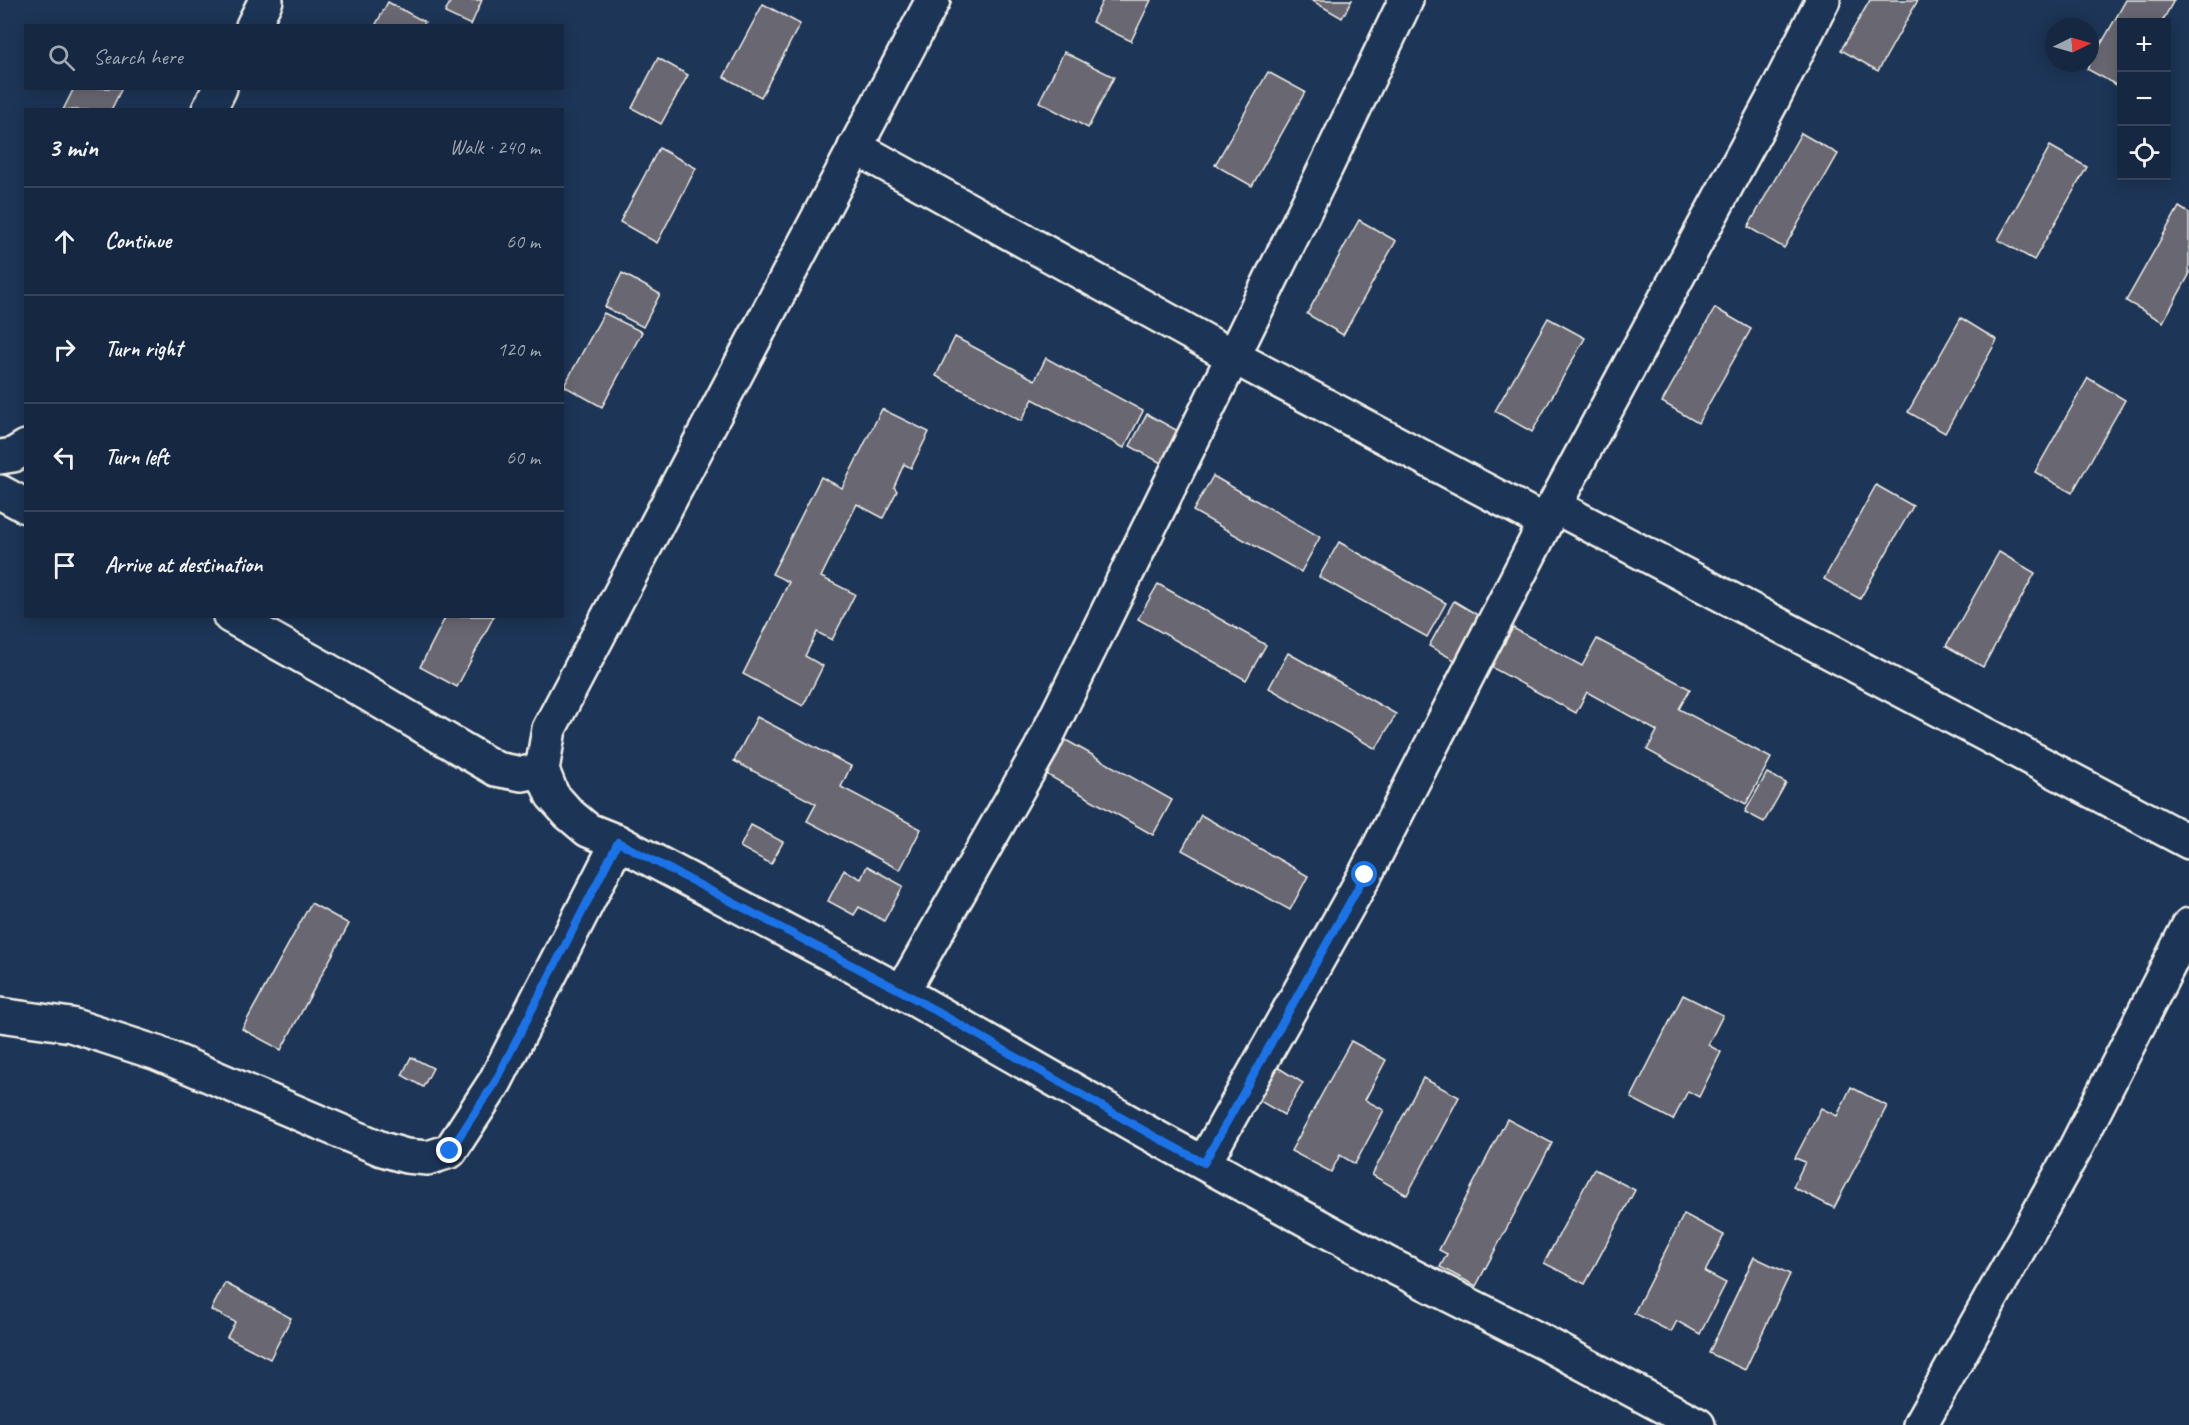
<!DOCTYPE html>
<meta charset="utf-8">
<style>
body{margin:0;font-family:Caveat,sans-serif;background:#1f3048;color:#f1f3f6}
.controls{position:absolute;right:18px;top:18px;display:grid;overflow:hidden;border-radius:0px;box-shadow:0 3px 15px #0003}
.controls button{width:54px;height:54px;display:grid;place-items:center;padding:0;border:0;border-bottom:2px solid #35445a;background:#162841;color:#f1f3f6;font:30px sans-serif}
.compass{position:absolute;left:2045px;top:18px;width:54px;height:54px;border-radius:50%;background:#162841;box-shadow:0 3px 15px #0003;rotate:85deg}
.stop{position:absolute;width:18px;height:18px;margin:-14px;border:4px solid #1a73e8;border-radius:50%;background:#fff}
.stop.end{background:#1a73e8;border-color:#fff;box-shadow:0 2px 6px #0008}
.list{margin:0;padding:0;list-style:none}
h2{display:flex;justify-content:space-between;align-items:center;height:78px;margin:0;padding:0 24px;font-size:26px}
h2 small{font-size:20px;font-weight:400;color:#9ea6b1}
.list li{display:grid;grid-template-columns:39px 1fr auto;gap:18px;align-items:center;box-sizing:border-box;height:108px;padding:0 24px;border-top:2px solid #35445a}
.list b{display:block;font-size:22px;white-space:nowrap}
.list em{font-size:20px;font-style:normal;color:#9ea6b1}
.icon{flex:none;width:33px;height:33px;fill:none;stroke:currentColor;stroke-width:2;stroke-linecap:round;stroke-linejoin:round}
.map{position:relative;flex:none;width:2189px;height:1425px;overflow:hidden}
.search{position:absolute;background:#162841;box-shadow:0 3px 15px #0003;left:24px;top:24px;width:540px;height:66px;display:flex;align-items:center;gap:15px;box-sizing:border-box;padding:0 21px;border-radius:0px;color:#9ea6b1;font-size:22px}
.panel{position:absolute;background:#162841;box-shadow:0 3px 15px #0003;left:24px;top:108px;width:540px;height:510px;border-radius:0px}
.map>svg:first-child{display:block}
.building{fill:#696872;stroke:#f4f1e8;stroke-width:1.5}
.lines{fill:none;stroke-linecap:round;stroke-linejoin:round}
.minor-casing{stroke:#f4f1e8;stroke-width:38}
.minor{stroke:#1d3557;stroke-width:33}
.route{stroke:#1a73e8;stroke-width:8}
</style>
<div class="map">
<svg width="2189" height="1425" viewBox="0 0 2189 1425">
<rect width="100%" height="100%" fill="#1d3557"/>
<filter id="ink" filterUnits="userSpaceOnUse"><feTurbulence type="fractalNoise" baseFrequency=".0167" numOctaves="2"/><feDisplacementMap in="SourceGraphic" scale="12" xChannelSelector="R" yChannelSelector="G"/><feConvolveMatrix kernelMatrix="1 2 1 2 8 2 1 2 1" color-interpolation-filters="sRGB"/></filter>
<g filter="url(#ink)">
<!-- building -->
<g class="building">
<polygon points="451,0 482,0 471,25 445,13"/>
<polygon points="1103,0 1151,0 1131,41 1092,22"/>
<polygon points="1311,0 1352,0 1342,18"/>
<polygon points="1870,0 1918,0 1878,71 1841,50"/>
<polygon points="2126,0 2174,0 2162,22 2122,22 2122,88 2087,69"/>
<polygon points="388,2 425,22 423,26 375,26"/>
<polygon points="763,4 800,24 761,97 724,77"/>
<polygon points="1064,52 1114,77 1088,128 1039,102"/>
<polygon points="658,58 688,75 661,124 632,108"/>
<polygon points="1268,72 1305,92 1252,186 1215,165"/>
<polygon points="74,88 122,88 111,110 63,110"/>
<polygon points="1801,133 1838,154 1784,248 1748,227"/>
<polygon points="2050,146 2087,167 2034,260 1998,240"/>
<polygon points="659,148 696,168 657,243 620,222"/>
<polygon points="2179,207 2189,213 2189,275 2163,322 2126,301"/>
<polygon points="1359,220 1396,241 1343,335 1307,314"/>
<polygon points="622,273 660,294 643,327 605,307"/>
<polygon points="1715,308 1751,329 1698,423 1662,402"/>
<polygon points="604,313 642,332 602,407 564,386"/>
<polygon points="1548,318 1585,338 1532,432 1495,411"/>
<polygon points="1961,318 1997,340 1945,433 1908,412"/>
<polygon points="955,337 1035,380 1046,358 1143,411 1124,448 1033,399 1021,421 936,376"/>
<polygon points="2088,378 2125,400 2072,493 2035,472"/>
<polygon points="882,409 929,432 911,468 904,464 894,487 897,491 883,518 857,504 821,577 855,594 832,640 817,632 805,656 823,666 803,706 743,674 789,582 772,574 821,477 842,488"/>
<polygon points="1147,414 1178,431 1161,463 1130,446"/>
<polygon points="1213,476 1320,537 1301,572 1193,511"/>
<polygon points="1876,485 1913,506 1860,599 1824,579"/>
<polygon points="1339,542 1446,603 1427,637 1319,577"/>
<polygon points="1999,552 2035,573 1983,667 1946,646"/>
<polygon points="1158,584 1266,645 1246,680 1138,619"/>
<polygon points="1454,601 1481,617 1456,661 1429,646"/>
<polygon points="446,616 494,616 457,687 420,667"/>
<polygon points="1513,628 1582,666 1597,639 1690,689 1679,709 1771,758 1746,804 1647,750 1657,731 1587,692 1576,713 1491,667"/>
<polygon points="1288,653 1396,714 1376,749 1269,688"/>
<polygon points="757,717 851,766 841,787 921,829 900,870 807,821 816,804 734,761"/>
<polygon points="1064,739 1172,800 1153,835 1046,774"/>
<polygon points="1767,773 1786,783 1764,822 1745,812"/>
<polygon points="1201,815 1308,876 1290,910 1182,850"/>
<polygon points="751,825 783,842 771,864 740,847"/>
<polygon points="867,866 903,886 884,921 859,907 854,915 828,901 844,870 861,879"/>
<polygon points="311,903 349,924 281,1050 242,1029"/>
<polygon points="1683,995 1723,1015 1708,1045 1721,1052 1699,1097 1688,1091 1673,1120 1631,1098"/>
<polygon points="1351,1041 1386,1060 1365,1100 1384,1110 1355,1164 1340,1155 1331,1172 1291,1151"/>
<polygon points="411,1057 433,1068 423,1087 402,1075"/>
<polygon points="1274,1065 1303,1083 1284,1115 1255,1098"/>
<polygon points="1423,1078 1459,1097 1407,1195 1372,1175"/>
<polygon points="1851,1087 1887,1106 1834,1208 1793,1187 1805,1162 1795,1158 1821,1108 1837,1116"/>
<polygon points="1507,1119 1552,1143 1476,1286 1440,1267 1447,1254 1439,1250"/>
<polygon points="1594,1169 1635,1190 1585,1284 1544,1263"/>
<polygon points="1684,1214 1724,1235 1705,1272 1726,1283 1700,1334 1677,1321 1671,1332 1634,1313"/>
<polygon points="1754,1257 1790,1274 1745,1370 1709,1353"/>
<polygon points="225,1283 291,1318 270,1359 227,1337 235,1322 211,1310"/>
</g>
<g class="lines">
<defs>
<g id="minor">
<polyline points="933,0 549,729 542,770 552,795 569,814 588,830 618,842 902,992 1150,1134 1386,1263 1543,1342 1698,1425"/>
<polyline points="253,26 266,0"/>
<polyline points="209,110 220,88"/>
<polyline points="855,147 1234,357 1545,522"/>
<polyline points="0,457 13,455 26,447"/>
<polyline points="0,492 26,506"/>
<polyline points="1554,506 2189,842"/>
<polyline points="230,616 327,670 496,769 522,774 542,770"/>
<polyline points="902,992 1040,750 1325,169 1406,0"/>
<polyline points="0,1015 71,1025 157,1053 382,1149 406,1156 428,1158 450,1151 495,1082 618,842"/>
<polyline points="1204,1163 1365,875 1554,506 1773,99 1823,0"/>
<polyline points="1920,1425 2076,1147 2189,925"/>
</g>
</defs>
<!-- minor casing -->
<use href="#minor" class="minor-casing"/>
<!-- minor -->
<use href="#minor" class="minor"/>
</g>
</g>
<g class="lines" filter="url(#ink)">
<!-- route -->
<polyline class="route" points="450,1151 495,1082 618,842 903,992 1150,1134 1204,1163 1365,875"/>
</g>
</svg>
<div class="controls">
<button>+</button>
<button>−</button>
<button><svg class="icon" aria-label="locate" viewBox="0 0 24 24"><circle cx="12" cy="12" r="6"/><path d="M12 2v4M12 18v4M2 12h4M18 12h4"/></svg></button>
</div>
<svg class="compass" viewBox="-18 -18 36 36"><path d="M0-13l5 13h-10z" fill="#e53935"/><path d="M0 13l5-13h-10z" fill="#9ea6b1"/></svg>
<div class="stop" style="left:1365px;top:875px"></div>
<div class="stop end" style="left:450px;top:1151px"></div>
<div class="search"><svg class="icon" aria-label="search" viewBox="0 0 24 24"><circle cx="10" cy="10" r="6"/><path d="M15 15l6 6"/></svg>Search here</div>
<section class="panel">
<h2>3 min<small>Walk · 240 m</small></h2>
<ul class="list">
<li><svg class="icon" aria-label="ahead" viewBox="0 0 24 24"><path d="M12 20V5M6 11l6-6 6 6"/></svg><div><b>Continue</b></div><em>60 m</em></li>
<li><svg class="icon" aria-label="right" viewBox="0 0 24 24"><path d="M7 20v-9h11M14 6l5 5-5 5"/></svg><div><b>Turn right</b></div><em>120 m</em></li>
<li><svg class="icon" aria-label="left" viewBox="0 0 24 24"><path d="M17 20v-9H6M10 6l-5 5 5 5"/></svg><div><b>Turn left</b></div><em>60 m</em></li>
<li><svg class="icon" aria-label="arrive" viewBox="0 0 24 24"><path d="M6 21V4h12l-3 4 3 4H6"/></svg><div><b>Arrive at destination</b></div></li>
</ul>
</section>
</div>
